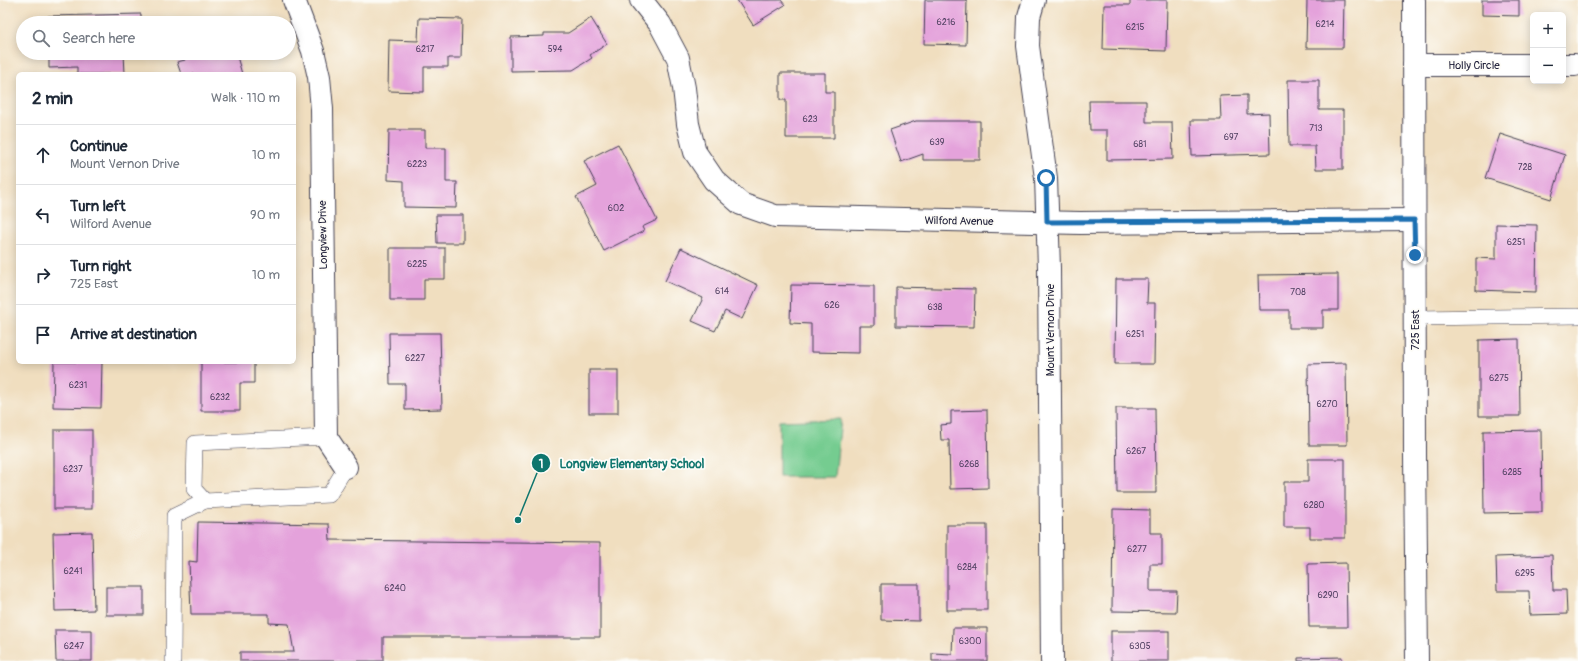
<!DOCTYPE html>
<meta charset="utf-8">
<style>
body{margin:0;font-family:Pangolin,sans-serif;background:#f2f2f3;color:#1f2937}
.controls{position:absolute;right:12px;top:12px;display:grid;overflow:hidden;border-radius:6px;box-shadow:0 2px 10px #0003}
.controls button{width:36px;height:36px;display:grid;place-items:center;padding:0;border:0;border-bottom:1px solid #e0e1e3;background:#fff;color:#1f2937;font:20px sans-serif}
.stop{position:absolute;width:12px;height:12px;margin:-9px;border:3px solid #1f6fb2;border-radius:50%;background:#fff}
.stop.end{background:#1f6fb2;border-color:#fff;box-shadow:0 1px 4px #0008}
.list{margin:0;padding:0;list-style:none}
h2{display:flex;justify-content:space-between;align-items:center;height:52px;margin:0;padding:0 16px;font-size:17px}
h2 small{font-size:13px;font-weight:400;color:#747a83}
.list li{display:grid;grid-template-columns:26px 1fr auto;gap:12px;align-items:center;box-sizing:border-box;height:60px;padding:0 16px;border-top:1px solid #e0e1e3}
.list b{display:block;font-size:15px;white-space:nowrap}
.list p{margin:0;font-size:13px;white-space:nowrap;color:#747a83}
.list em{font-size:13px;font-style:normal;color:#747a83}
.icon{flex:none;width:22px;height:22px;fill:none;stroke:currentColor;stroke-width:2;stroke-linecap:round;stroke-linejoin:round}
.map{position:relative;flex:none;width:1578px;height:661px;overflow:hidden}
.search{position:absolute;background:#fff;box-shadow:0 2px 10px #0003;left:16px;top:16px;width:280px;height:44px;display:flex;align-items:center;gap:10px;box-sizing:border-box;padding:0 14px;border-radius:22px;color:#747a83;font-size:15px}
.panel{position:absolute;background:#fff;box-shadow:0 2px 10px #0003;left:16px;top:72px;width:280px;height:292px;border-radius:6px}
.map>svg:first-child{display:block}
.green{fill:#75cc90;stroke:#4c7766}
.building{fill:#e4a2db}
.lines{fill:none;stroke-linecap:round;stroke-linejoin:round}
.lane-casing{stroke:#413e4f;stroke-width:16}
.street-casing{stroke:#413e4f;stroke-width:24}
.secondary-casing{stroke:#413e4f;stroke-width:24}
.lane{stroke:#fff;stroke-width:15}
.street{stroke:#fff;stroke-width:22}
.secondary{stroke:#fff;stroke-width:22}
.route{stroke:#1f6fb2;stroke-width:5}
.labels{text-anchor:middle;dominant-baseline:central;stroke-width:3.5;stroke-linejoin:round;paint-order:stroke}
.number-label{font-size:9px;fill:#524263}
.street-label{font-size:11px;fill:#22223b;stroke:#fdfcf7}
.leader{fill:none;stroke:#0f766e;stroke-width:1.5}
.callout-dot{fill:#0f766e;stroke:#fdfcf7;stroke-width:1.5}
.mark-label{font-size:12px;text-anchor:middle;font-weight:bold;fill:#fff}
.callout-label{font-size:12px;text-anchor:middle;font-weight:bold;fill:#0f766e;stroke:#fdfcf7;stroke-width:3.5;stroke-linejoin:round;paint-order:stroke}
</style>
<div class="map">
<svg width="1578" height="661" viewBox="0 0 1578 661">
<rect width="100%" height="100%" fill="#fdfcf7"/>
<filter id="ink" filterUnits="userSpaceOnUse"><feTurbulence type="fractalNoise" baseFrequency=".025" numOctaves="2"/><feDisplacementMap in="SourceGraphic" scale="8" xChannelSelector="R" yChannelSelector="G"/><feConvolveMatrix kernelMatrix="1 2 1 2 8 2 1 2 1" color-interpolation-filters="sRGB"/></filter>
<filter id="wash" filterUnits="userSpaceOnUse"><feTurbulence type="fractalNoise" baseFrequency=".012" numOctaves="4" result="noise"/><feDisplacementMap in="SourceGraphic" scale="16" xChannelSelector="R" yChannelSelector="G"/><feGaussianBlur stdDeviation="0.9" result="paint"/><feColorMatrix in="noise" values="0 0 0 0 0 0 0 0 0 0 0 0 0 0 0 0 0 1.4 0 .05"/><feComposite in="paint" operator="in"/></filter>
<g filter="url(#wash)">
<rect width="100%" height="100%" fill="#f0debf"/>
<!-- green -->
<polygon class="green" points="841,419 835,477 779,477 779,421"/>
<g id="blocks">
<!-- building -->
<g class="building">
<polygon points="737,0 781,0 785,5 753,25"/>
<polygon points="925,0 967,0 966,45 924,44"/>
<polygon points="1130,0 1167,0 1166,51 1103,49 1104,5 1130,5"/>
<polygon points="1307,0 1344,0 1343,48 1306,48"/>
<polygon points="1482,0 1519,0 1519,16 1482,15"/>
<polygon points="141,14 141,23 48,23 48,16"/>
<polygon points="419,18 462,19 461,58 448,58 448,67 424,67 424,92 388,91 389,40 418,41"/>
<polygon points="591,18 607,44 590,55 592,58 573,70 511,71 511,37 544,36 544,33 568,33"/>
<polygon points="49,53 124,53 125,74 77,74 77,67 49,68"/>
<polygon points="183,53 236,53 242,74 181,74 177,62 185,60"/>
<polygon points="780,73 825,73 825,92 834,92 834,138 786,138 786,100 780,100"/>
<polygon points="1288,80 1319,80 1319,110 1343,110 1343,169 1316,169 1315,146 1289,146"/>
<polygon points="1247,95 1247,114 1269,113 1270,154 1192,156 1191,120 1221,120 1220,96"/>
<polygon points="1089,101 1146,101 1146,122 1172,122 1173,159 1107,160 1107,130 1090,130"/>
<polygon points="916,121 980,121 980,160 923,160 923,154 901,162 890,130"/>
<polygon points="389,130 425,130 425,148 446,148 446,182 457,182 456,208 404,207 404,181 388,180"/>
<polygon points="1500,134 1565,155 1551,199 1485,178"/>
<polygon points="618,144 657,220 642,227 644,231 604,251 576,197 597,186 584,161"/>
<polygon points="436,215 463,215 463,243 437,243"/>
<polygon points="1496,224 1537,225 1536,292 1476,290 1476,258 1496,259"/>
<polygon points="390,248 445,248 445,279 424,279 424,300 390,300"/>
<polygon points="681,248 758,285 742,319 725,311 715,331 692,321 703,298 665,281"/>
<polygon points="1338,274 1338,310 1323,310 1323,328 1289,328 1289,310 1259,310 1258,275"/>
<polygon points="1116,279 1148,279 1147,303 1155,303 1154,364 1115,364"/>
<polygon points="791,285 874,286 874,326 859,326 859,353 811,352 811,324 790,323"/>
<polygon points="896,287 975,289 974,327 896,326"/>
<polygon points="389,333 440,333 442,409 405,410 405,384 390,384"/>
<polygon points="1519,339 1520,416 1479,416 1479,340"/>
<polygon points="54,362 102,362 101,408 53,407"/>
<polygon points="201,362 254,362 254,383 240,383 240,411 201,411"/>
<polygon points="1346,363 1347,445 1309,445 1308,364"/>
<rect x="589" y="370" width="29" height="43"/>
<polygon points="1116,408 1155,408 1156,493 1117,493"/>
<polygon points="987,410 988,488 950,489 949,440 941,440 940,425 951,424 951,411"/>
<rect x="54" y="430" width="38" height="79"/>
<polygon points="1541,430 1542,512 1484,513 1483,431"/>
<polygon points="1308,459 1345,459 1345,538 1310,538 1310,527 1284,527 1284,482 1308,482"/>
<polygon points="1113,509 1150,510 1150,533 1162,533 1162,564 1150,564 1150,591 1177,591 1176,612 1112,611"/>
<polygon points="198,522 329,524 330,540 600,543 600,637 383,637 383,661 240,661 240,652 294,652 289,624 269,623 269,614 191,614 189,561 197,562"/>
<rect x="947" y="525" width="40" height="85"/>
<polygon points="92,532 94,610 55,611 53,533"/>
<polygon points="1552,555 1553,590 1566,590 1567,614 1530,615 1529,591 1497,591 1496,557"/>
<polygon points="1346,563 1347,627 1309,627 1308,564"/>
<polygon points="881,584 919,584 919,621 881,620"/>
<rect x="106" y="587" width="38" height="28"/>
<polygon points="953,628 987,628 987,661 932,661 932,653 952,654"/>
<polygon points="55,630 92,630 92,661 56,661"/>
<rect x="1111" y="631" width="58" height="30"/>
<polygon points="1342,657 1342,661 1298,661 1298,658"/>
</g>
</g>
</g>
<g filter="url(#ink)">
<use href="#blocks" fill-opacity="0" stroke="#413e4f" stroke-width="1"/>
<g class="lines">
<defs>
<g id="lane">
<polyline points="1415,318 1578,316"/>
<polyline points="326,437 195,443 194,489 205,501 329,495 346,467"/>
<polyline points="173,661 174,516 205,501"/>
</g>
<g id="street">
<polyline points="294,0 313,51 319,77 322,109 326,437 346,467"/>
<polyline points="641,0 660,24 678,58 684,88 688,124 695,152 714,180 741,204 775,216 1080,223 1414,220"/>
<polyline points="1034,0 1029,17 1028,46 1046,178 1049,268 1052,661"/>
<polyline points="1414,65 1533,65"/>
<polyline points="1563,65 1575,65"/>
</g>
<polyline id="secondary" points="1414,0 1415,455 1417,661"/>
</defs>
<!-- lane casing -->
<use href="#lane" class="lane-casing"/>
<!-- street casing -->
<use href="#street" class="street-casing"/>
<!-- secondary casing -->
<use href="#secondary" class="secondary-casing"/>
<!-- lane -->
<use href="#lane" class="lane"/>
<!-- street -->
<use href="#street" class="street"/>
<!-- secondary -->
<use href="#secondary" class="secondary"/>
</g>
</g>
<g class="lines" filter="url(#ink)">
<!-- route -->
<polyline class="route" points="1046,178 1047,222 1414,220 1415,255"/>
</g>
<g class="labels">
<!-- number labels -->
<g class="number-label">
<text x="946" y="22">6216</text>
<text x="1325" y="24">6214</text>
<text x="1135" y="27">6215</text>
<text x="425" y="49">6217</text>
<text x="555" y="49">594</text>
<text x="810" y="119">623</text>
<text x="1316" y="128">713</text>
<text x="1231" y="137">697</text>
<text x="937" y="142">639</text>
<text x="1140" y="144">681</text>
<text x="417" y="164">6223</text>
<text x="1525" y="167">728</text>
<text x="616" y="208">602</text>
<text x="1516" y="242">6251</text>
<text x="417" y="264">6225</text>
<text x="722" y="291">614</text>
<text x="1298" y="292">708</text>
<text x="832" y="305">626</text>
<text x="935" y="307">638</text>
<text x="1135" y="334">6251</text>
<text x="415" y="358">6227</text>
<text x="1499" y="378">6275</text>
<text x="78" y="385">6231</text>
<text x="220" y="397">6232</text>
<text x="1327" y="404">6270</text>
<text x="1136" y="451">6267</text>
<text x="969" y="464">6268</text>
<text x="73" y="469">6237</text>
<text x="1512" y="472">6285</text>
<text x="1314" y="505">6280</text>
<text x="1137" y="549">6277</text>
<text x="967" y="567">6284</text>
<text x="73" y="571">6241</text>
<text x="1525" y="573">6295</text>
<text x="395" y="588">6240</text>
<text x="1328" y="595">6290</text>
<text x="970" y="641">6300</text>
<text x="74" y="646">6247</text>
<text x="1140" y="646">6305</text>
</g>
<!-- street labels -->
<g class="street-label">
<text x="1474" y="65">Holly Circle</text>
<text transform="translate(959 221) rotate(1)">Wilford Avenue</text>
<text transform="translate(323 235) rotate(-91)">Longview Drive</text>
<text transform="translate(1050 330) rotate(-90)">Mount Vernon Drive</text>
<text transform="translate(1415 330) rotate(-90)">725 East</text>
</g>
</g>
<!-- callouts -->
<path class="leader" d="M518 520L541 463"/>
<g class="callout-dot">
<circle cx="518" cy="520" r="4"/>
<circle cx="541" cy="463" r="10"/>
</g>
<g class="mark-label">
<text x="541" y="468">1</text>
</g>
<g class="callout-label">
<text x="632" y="468">Longview Elementary School</text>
</g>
</svg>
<div class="controls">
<button>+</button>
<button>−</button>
</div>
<div class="stop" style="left:1046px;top:178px"></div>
<div class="stop end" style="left:1415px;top:255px"></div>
<div class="search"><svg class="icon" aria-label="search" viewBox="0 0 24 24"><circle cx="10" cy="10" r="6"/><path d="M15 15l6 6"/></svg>Search here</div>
<section class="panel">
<h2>2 min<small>Walk · 110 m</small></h2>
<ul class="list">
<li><svg class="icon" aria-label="ahead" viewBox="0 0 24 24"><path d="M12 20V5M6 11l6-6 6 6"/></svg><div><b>Continue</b><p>Mount Vernon Drive</p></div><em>10 m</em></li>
<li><svg class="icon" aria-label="left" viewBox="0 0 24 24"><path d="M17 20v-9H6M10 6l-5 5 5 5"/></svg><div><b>Turn left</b><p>Wilford Avenue</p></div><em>90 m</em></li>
<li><svg class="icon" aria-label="right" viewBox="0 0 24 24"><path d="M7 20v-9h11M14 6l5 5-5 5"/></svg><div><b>Turn right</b><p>725 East</p></div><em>10 m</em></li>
<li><svg class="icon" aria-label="arrive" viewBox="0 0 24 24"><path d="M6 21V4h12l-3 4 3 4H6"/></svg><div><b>Arrive at destination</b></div></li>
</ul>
</section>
</div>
